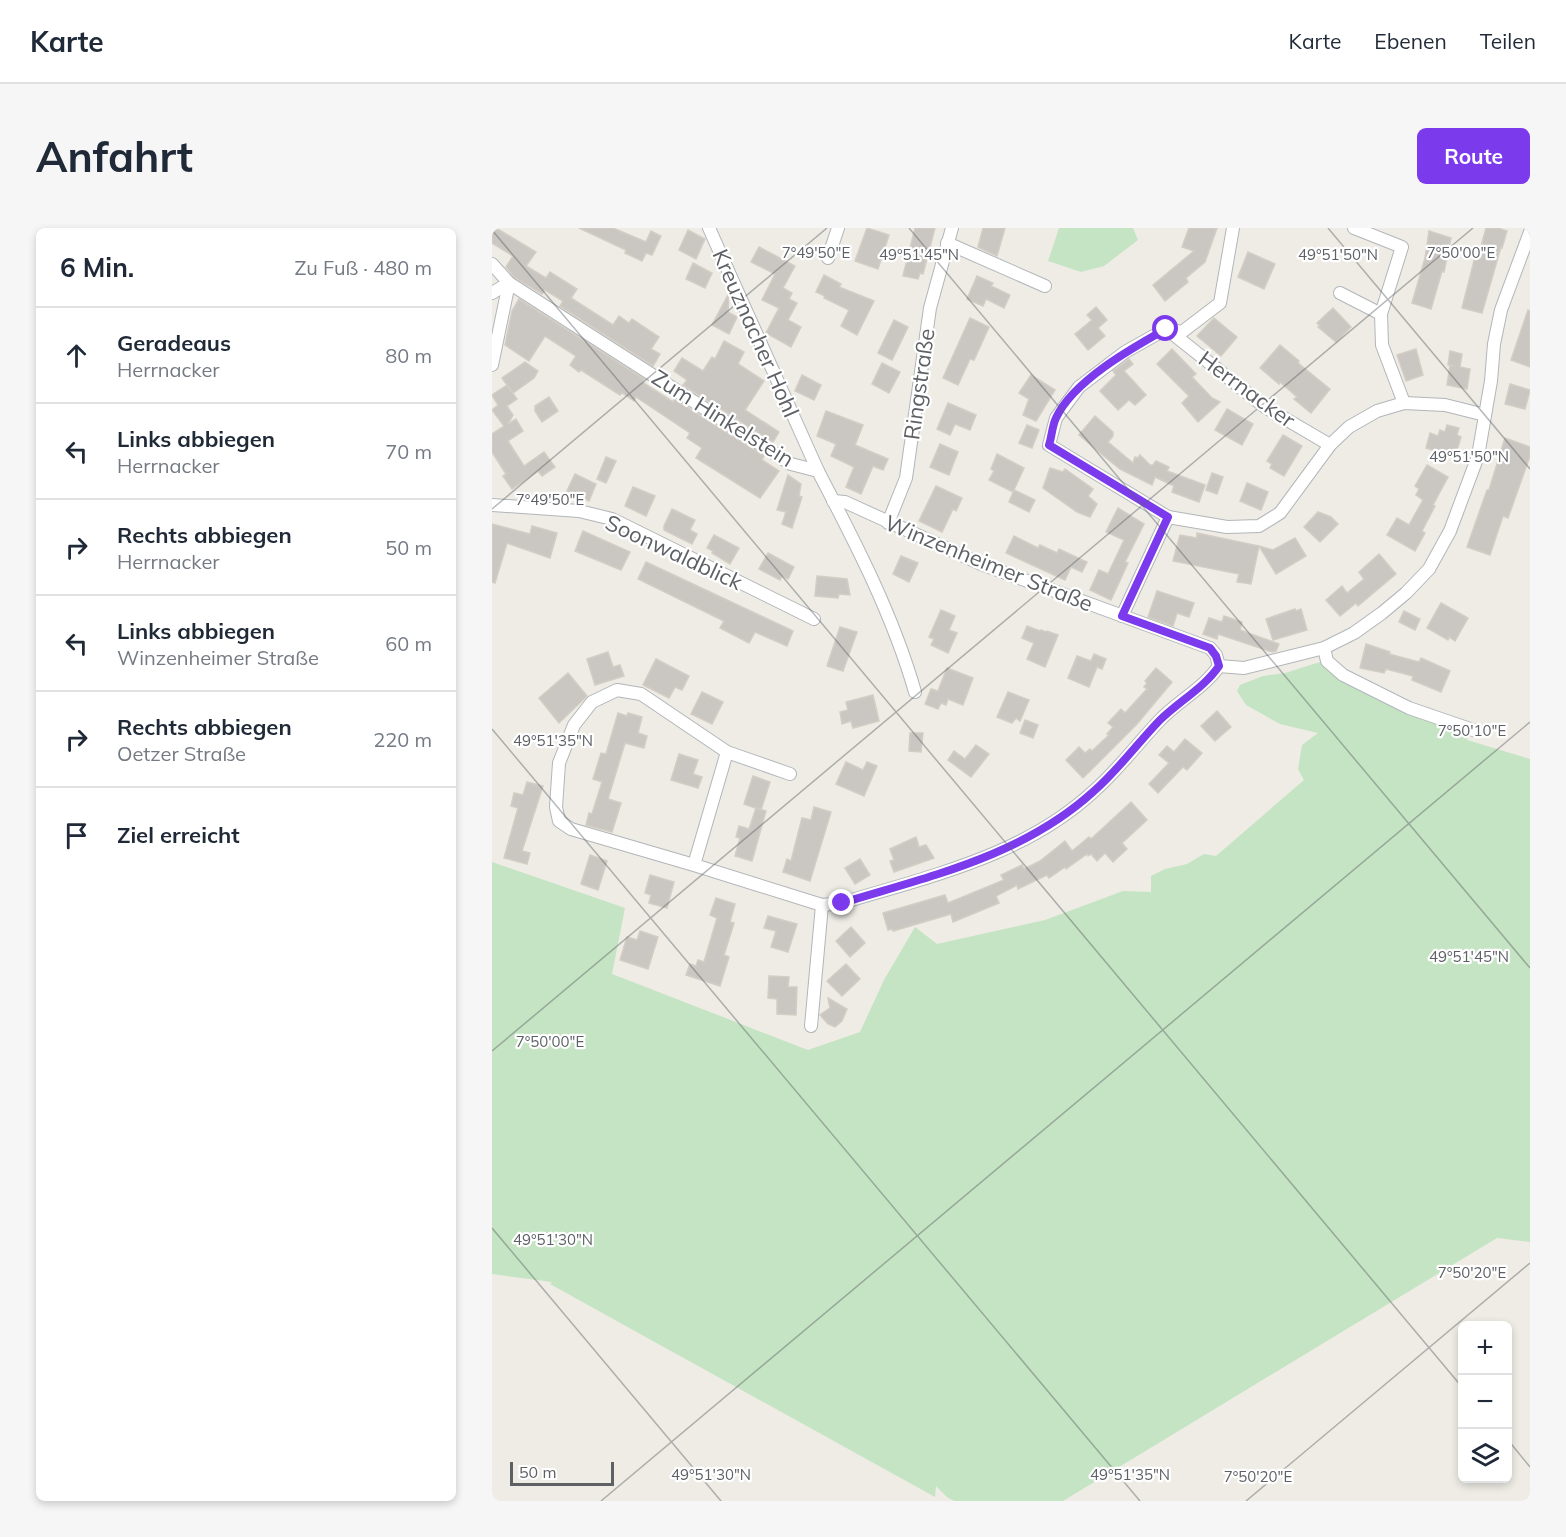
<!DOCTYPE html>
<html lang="de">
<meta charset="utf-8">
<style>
body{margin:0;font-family:Mulish,sans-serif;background:#f6f6f7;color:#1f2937}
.controls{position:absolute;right:18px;bottom:18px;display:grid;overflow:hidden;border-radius:9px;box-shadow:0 3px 9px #0003}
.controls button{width:54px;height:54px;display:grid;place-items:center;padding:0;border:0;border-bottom:2px solid #e0e1e3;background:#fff;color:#1f2937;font:30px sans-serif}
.scale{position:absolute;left:18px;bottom:15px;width:104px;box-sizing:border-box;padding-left:6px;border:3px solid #5d6165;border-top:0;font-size:16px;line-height:21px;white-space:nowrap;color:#5d6165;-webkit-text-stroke:4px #fff;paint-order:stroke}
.stop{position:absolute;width:18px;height:18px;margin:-14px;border:4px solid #7c3aed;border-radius:50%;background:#fff}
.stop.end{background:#7c3aed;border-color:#fff;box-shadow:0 2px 6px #0008}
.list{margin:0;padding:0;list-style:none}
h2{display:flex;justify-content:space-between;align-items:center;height:78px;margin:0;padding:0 24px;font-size:26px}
h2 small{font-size:20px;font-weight:400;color:#747a83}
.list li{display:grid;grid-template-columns:39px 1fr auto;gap:18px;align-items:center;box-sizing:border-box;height:96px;padding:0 24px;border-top:2px solid #e0e1e3}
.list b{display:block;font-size:22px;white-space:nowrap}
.list p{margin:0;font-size:20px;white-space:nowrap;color:#747a83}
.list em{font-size:20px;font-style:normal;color:#747a83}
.icon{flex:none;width:33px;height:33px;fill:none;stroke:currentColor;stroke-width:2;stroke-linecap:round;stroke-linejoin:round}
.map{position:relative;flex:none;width:1038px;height:1273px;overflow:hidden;border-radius:9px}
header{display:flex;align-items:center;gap:36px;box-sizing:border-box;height:84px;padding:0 30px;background:#fff;border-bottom:2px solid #e0e1e3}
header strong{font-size:28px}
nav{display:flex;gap:33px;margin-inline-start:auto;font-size:21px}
.intro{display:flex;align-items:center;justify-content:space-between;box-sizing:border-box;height:144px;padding:0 36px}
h1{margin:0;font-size:42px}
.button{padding:15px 27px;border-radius:9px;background:#7c3aed;color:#fff;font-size:21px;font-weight:700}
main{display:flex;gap:36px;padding:0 36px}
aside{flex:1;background:#fff;border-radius:9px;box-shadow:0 3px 9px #0003}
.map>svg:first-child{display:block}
.green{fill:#c5e4c3}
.building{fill:#cac7c2;stroke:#d3cdc4;stroke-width:1.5}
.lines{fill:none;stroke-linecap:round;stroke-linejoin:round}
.street-casing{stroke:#b2b6b9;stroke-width:14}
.street{stroke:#fff;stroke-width:12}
.route{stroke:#7c3aed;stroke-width:8}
.ticks{fill:none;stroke:#5d6165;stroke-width:1.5;stroke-opacity:0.45}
.labels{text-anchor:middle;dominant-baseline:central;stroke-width:4.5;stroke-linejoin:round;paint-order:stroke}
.street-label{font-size:22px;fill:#5d6165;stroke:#fff}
.ticks-label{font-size:15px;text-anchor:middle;fill:#5d6165;stroke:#fff;stroke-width:4.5;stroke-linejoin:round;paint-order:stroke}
</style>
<header>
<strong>Karte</strong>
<nav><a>Karte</a><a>Ebenen</a><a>Teilen</a></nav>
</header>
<div class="intro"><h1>Anfahrt</h1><a class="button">Route</a></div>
<main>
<aside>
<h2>6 Min.<small>Zu Fuß · 480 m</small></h2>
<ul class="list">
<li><svg class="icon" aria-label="ahead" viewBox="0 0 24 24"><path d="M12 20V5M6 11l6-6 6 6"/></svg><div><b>Geradeaus</b><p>Herrnacker</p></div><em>80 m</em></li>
<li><svg class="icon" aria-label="left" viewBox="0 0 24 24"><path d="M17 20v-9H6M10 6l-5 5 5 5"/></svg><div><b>Links abbiegen</b><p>Herrnacker</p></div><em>70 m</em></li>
<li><svg class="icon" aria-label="right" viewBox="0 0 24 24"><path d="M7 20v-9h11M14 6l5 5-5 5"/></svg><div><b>Rechts abbiegen</b><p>Herrnacker</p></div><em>50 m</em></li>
<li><svg class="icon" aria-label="left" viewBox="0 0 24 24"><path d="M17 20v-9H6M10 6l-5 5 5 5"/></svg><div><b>Links abbiegen</b><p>Winzenheimer Straße</p></div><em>60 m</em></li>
<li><svg class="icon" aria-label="right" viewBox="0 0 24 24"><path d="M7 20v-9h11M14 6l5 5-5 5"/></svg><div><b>Rechts abbiegen</b><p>Oetzer Straße</p></div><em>220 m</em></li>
<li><svg class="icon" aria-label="arrive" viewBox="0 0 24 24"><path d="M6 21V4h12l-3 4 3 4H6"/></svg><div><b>Ziel erreicht</b></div></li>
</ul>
</aside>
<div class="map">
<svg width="1038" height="1273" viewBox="0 0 1038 1273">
<rect width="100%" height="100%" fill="#eeece5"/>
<!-- green -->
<g class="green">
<polygon points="567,0 641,0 646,12 612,38 589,44 556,33"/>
<polygon points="828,434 977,502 975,512 1038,531 1038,1014 1005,1010 571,1273 462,1273 455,1269 444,1258 443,1269 58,1056 60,1054 0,1046 0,634 133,680 120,746 316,822 368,804 392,752 423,699 445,716 553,692 631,663 659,664 659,648 673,641 695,636 712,626 724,628 812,552 806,541 810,517 826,505 788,496 754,477 745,463 748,457 771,448 793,445"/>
</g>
<!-- building -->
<g class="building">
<polygon points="0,0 4,0 44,24 34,38 54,50 58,44 85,61 79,70 121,97 127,88 137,95 140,91 167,109 159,121 168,126 161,138 68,78 71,73 53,62 50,66 22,49 14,39 21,28 0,15"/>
<polygon points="87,0 121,0 154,14 159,3 169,8 160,27 154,25 150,33 133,25 134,22"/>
<polygon points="375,0 397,7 386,41 363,33"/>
<polygon points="423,0 443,0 431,46 428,45 426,51 411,48"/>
<polygon points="491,0 513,0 505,28 486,19"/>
<polygon points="697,0 725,0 713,34 694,50 696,54 673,73 661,57 702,23 690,19"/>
<polygon points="994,0 1006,0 1015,3 1010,20 1009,19 990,85 970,80 984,25 987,26"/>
<polygon points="196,2 213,11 204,31 187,22"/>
<polygon points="937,3 959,10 952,44 950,43 939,81 920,75 933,30"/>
<polygon points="267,19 303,38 291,60 300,65 297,71 305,75 296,92 309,99 299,119 274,105 287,80 270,72 283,46 259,34"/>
<polygon points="756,24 783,36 772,61 746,49"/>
<polygon points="201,35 220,45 213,60 194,51"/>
<polygon points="332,47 349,56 347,59 382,73 365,107 349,98 357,82 332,70 333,68 324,64"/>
<polygon points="485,48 501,55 499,58 518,67 512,80 494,71 491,78 475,71"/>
<polygon points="237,65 236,84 245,89 237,106 220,97"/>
<polygon points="27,71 152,151 150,154 181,174 182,171 272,228 270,232 287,243 268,270 204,230 210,220 195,210 198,205 144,169 142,173 130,165 128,167 89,142 87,144 78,137 84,128 53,108 37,133 13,117 20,83"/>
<polygon points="604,79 615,92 606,100 613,108 596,122 583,106 600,92 595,87"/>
<polygon points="841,80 859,99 844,114 826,99 828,98 825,95"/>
<polygon points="1036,82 1038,83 1038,139 1019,132"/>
<polygon points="478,90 497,99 482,132 478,131 466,157 451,150"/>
<polygon points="722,90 745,109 729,128 705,108"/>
<polygon points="402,92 416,99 400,132 386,125"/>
<polygon points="232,113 252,124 246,136 272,153 253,182 287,204 281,214 191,157 195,152 182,143 190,130 211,143 220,129 223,131"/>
<polygon points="788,117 807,133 806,135 838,161 819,185 802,171 805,169 788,154 787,156 768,140"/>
<polygon points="680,121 704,146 700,149 720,170 728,174 706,194 690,175 697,168 665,136"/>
<polygon points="924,121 931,147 914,153 905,127"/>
<polygon points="958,123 970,126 968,139 978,141 975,161 955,157 958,137 962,138 956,137"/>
<polygon points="637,131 641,136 632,143 654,167 643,177 637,172 626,182 608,163 624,147 621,143"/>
<polygon points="33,134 46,143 42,150 21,165 15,157 25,171 15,178 21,187 16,196 24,191 31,203 16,213 32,238 52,224 63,239 50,248 46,243 20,261 11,248 14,246 0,224 0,206 12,198 0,182 6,177 0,167 15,157 10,150"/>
<polygon points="390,135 408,144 397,165 380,156"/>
<polygon points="310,147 329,157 322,172 303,163"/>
<polygon points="539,147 563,162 544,193 531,187 537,171 527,165"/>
<polygon points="1018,156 1038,162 1033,181 1013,176"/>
<polygon points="57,169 66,183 50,194 43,183 43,178"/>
<polygon points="456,175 484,187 478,202 463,196 458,207 445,201"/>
<polygon points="735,181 761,196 750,217 723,202"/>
<polygon points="334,183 371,197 363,217 396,231 391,242 381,238 369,266 354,259 362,239 339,228 344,216 325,208"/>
<polygon points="603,188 621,204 621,208 616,214 641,235 643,229 646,230 648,227 658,237 661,237 664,233 677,239 675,243 713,257 707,274 680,264 682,258 663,249 660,257 628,241 607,224 587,207"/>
<polygon points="535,197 547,202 540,220 527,215"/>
<polygon points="955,197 967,200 965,207 969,209 964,226 957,224 956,227 934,220 938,205 946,208 948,202 953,204"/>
<polygon points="791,207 810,218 792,248 778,240 780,236 775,233"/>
<polygon points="1013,210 1038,219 1038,228 1016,290 1011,288 998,327 975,319 995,262 997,262"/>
<polygon points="448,216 466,224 457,247 438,239"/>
<polygon points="505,226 532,240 521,264 497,252 502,243 499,241"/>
<polygon points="114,229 124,233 114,255 105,251"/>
<polygon points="935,237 956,249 941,277 943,278 930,303 933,305 923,323 895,307 905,290 917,297 931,272 924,267 927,261 923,258"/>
<polygon points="558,240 571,244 573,241 601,261 596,268 605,276 598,289 585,284 551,260"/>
<polygon points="720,245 731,249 725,266 714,262"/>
<polygon points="83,246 104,256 97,273 75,263"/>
<polygon points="296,247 309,256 307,268 310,269 300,300 290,296 294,284 285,282"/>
<polygon points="755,255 776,264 769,282 748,273"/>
<polygon points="444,258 470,270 464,283 461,281 450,304 427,293"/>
<polygon points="141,259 163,268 154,288 133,278"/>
<polygon points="522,262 543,272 537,284 517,274"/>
<polygon points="626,280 652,296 633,334 636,335 619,372 598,362 607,342 616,346 632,312 614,304"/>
<polygon points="180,281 203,292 198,302 205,306 200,316 172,302 172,298"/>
<polygon points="826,284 839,289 846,296 828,314 812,299"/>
<polygon points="0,296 38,306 40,298 65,305 58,330 15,315 3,355 0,354"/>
<polygon points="91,303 138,324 129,342 83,323"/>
<polygon points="705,305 767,318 759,356 745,354 747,346 681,333 688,307 705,310"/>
<polygon points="222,307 247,320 238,336 220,325 221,323 215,320"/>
<polygon points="522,308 546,320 548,317 565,325 567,321 595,334 590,344 579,339 573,352 514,325"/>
<polygon points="803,310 814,328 784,346 767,318 781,322"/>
<polygon points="276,325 302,339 296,351 290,348 288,352 267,341"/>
<polygon points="887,326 904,346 866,378 864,375 848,388 834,372 850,358 855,365 872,351 867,344"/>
<polygon points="409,328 426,335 417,354 401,346"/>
<polygon points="154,334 301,403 295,418 263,404 257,415 228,400 232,393 146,351"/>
<polygon points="325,348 355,351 358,367 347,366 346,370 323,368"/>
<polygon points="665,363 702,375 697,389 685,385 681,398 656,389"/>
<polygon points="949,375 976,390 963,413 957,409 956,412 935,400"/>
<polygon points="803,381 804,383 809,381 815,402 781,412 774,391"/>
<polygon points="449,382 463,388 457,402 465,405 456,425 439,417 442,411 437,409"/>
<polygon points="912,383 928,391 923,402 907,394"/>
<polygon points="732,388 750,394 748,402 787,416 784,423 780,424 726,406 725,411 711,406 717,390 730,394"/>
<polygon points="535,398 548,403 549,402 554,404 555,403 566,407 553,439 535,431 542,415 530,410"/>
<polygon points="348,399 365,404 351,443 335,438"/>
<polygon points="874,416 898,424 897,426 927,434 929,430 958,443 949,464 920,452 921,448 894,441 892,445 868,440"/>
<polygon points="116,424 121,439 128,437 132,448 103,457 95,431"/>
<polygon points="602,426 614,431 610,441 605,439 597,459 576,450 585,428 599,433"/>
<polygon points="164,431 197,448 190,462 183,459 177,470 151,457"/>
<polygon points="455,440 481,450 471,477 456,471 454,477 449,475 446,481 433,476 439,461 446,463"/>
<polygon points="664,440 680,454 645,496 591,550 574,532 587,519 593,525 598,521 600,523 617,507 615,506 621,499 616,495 629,481 633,485 655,461 652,459 655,455 653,453"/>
<polygon points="76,445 95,468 67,495 47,470"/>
<polygon points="210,464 231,474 220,496 199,486"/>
<polygon points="516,464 537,472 528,493 524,490 520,495 505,489"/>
<polygon points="381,467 387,493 361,500 359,493 350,496 348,484 356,482 354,474"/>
<polygon points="725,483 739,499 723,513 709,498"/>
<polygon points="126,485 135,488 136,485 150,489 146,505 155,508 152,520 133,515 116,571 129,575 120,604 94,597 97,585 100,586 110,554 101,551 109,525 114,526"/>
<polygon points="533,492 546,497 541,510 528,505"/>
<polygon points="418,505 431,505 429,524 417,523"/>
<polygon points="693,511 710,525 695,542 691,539 666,565 657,556 677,535 667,527 675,518 682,524"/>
<polygon points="484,517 497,526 479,549 456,532 462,523 473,531"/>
<polygon points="187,526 206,532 201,546 210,549 206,560 179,552"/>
<polygon points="354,534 371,542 375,534 385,538 372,568 344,556"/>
<polygon points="261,548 278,554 269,582 252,576"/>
<polygon points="35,554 51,558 30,623 38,625 35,636 12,630 26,580 19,578 22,565 31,567"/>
<polygon points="639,574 655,592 630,615 635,621 621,634 613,625 605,633 599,626 596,628 595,626 574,641 573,639 557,650 555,647 526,661 525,657 504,668 507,675 461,694 459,686 401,703 400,701 396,702 391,685 453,667 456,675 512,652 509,647 530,637 532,641 548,633 573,613 580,623 597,609 599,611"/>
<polygon points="322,579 339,584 318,653 291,644 295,631 299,633 310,590 319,592"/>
<polygon points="264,580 274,583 260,633 243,628 248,610 244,609 247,598 257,601"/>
<polygon points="424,609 427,619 434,617 442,630 402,644 398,633 402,632 398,621"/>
<polygon points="98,627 115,633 106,662 89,656"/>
<polygon points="368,631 378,647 363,656 353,640"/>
<polygon points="158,647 182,654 175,680 157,675 159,667 153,665"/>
<polygon points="224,670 243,676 238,694 242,695 232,727 237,729 228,758 194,747 198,736 204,738 206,732 212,734 225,690 218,687"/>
<polygon points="276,688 305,696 296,724 279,719 284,703 272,700"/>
<polygon points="359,699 373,715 358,729 344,713"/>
<polygon points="148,703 166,709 156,741 128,732 135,709 145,712"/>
<polygon points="354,736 368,751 350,768 335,753"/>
<polygon points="277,748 297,749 296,759 305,759 304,787 285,786 285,771 276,770"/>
<polygon points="336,770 355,781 350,793 343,799 336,796 328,787 338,780"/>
</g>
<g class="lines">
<defs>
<g id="street">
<polyline points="217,0 326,243"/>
<polyline points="741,0 728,75 690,104 674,101 633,124 587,159 564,190 557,217 676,289 735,299 767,298 788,285 838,217 857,199 885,183 912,175 953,177 993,187"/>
<polyline points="862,0 910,19 889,86 890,117 912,175"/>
<polyline points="455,15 553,58"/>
<polyline points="336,30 346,0"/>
<path d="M0 36 17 55 299 236 326 243C363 314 401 387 423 464"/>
<polyline points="0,65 17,55"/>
<polyline points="848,65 889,86"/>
<polyline points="676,102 773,179 838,217"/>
<polyline points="0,137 17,55"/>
<polyline points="341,273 353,274 489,336 718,420 724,427 727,438"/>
<polyline points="0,277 87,283 120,291 322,391"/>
<polyline points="396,295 414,250 438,80 460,0"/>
<polyline points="630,388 676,289"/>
<polyline points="832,420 835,433 851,447 917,480 984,503"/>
<polyline points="727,438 752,440 832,420 862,405 890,385 914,365 937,341 958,303 986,228 999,153 1002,116 1009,82 1038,4"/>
<polyline points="235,524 298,546"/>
<path d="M202 637 79 601 67 593 64 579 67 535 82 497 100 474 125 462 149 466 235 524 202 637 330 677 350 675C438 648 532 628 602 563 626 542 645 516 667 493 686 473 712 460 727 438"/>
<polyline points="319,798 330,677"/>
</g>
</defs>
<!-- street casing -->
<use href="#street" class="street-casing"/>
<!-- street -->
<use href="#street" class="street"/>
</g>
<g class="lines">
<!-- route -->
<path class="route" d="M350 675C438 648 531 628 602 563 626 542 645 516 667 493 686 474 712 460 727 438L724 428 718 420 630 388 676 289 557 217C560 208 560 198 564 190 581 153 640 120 674 101"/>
</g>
<!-- ticks -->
<path class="ticks" d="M417 0 1038 740M836 0 1038 241M0 2 970 1159M0 281 335 0M0 501 648 1273M0 823 981 0M0 1000 229 1273M1016 1212 1038 1239M109 1273 1038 494M754 1273 1038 1035"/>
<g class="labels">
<!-- street labels -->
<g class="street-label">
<text transform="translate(264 105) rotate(66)">Kreuznacher Hohl</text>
<text transform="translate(427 156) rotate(-82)">Ringstraße</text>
<text transform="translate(755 161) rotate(36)">Herrnacker</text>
<text transform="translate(231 190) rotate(32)">Zum Hinkelstein</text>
<text transform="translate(182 324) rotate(25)">Soonwaldblick</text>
<text transform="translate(497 335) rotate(22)">Winzenheimer Straße</text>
</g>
</g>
<g class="ticks-label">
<text x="324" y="30">7°49'50"E</text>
<text x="969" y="30">7°50'00"E</text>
<text x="427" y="32">49°51'45"N</text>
<text x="846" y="32">49°51'50"N</text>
<text x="977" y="234">49°51'50"N</text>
<text x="58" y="277">7°49'50"E</text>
<text x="980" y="508">7°50'10"E</text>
<text x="61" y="518">49°51'35"N</text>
<text x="977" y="734">49°51'45"N</text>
<text x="58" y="819">7°50'00"E</text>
<text x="61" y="1017">49°51'30"N</text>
<text x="980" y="1050">7°50'20"E</text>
<text x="219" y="1252">49°51'30"N</text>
<text x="638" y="1252">49°51'35"N</text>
<text x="766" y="1254">7°50'20"E</text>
</g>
</svg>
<div class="controls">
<button>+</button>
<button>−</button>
<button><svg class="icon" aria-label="layers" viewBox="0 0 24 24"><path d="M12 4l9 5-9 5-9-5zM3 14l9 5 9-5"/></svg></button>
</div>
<div class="scale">50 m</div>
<div class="stop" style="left:674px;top:101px"></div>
<div class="stop end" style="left:350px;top:675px"></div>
</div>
</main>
